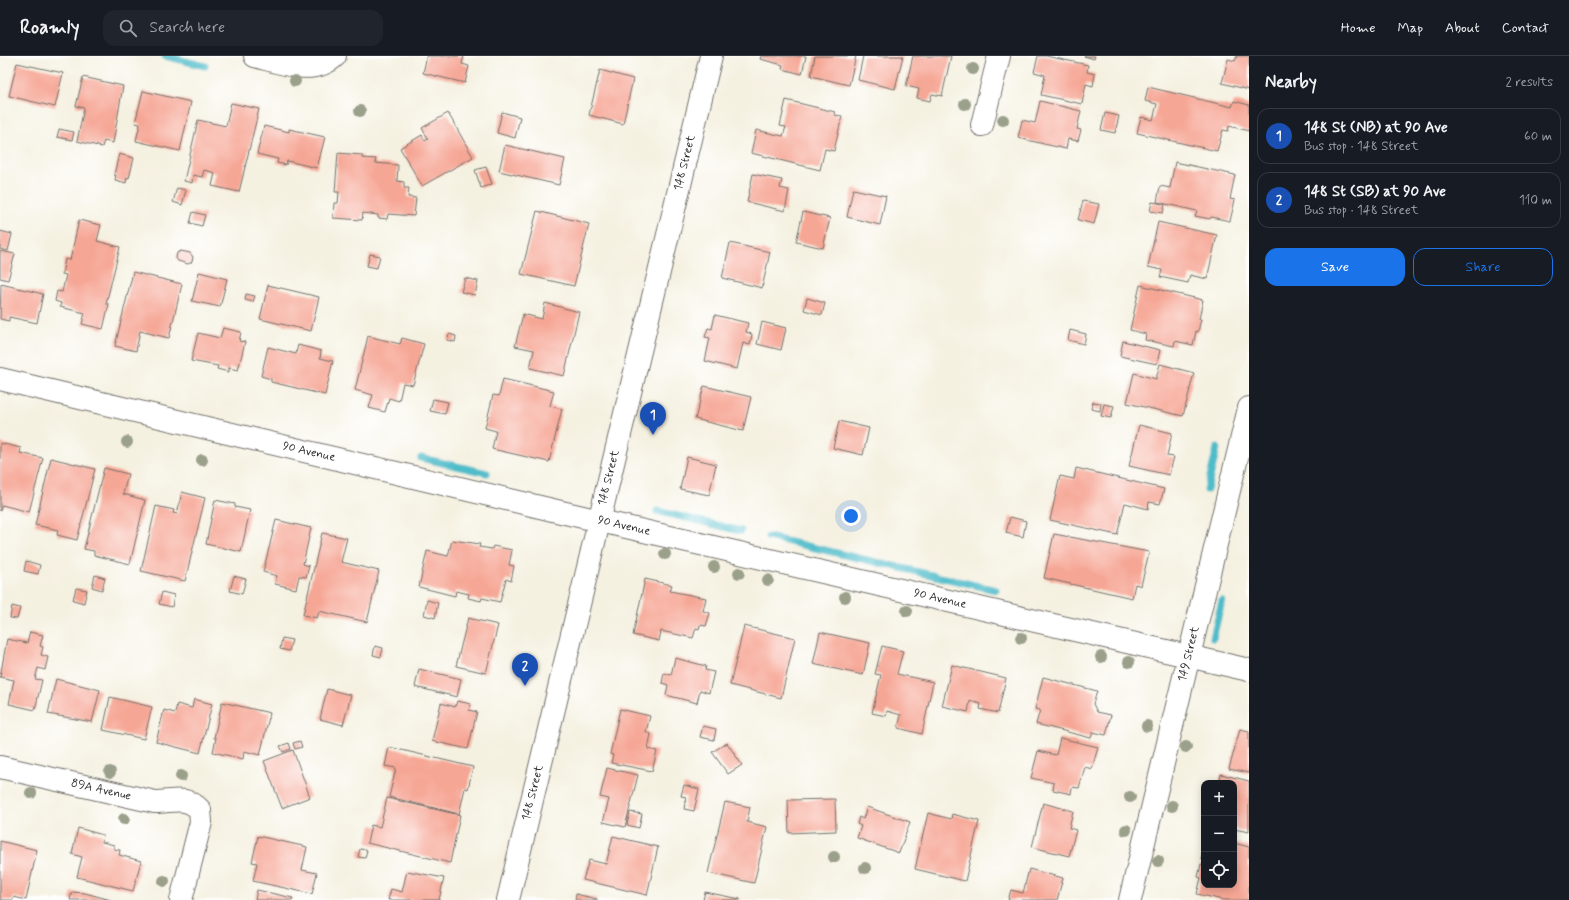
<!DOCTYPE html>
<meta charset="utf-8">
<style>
body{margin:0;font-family:Mynerve,sans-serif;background:#20242c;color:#f1f3f6}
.controls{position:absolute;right:12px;bottom:12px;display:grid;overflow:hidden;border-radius:8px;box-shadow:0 2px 10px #0003}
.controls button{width:36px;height:36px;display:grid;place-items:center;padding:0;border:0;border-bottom:1px solid #363941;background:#171b24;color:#f1f3f6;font:20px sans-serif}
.you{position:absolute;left:851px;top:460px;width:14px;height:14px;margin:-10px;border:3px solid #fff;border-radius:50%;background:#1a73e8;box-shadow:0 0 0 6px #1a73e833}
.badge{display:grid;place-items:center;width:26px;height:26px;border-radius:50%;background:#1a73e8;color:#fff;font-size:13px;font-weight:700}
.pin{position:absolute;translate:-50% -33px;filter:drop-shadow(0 1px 2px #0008)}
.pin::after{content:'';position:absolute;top:21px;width:14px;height:12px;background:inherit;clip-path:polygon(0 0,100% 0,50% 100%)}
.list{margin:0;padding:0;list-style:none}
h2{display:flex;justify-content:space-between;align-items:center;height:52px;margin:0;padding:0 16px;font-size:17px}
h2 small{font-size:13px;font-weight:400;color:#9ea1a6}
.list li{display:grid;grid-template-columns:26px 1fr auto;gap:12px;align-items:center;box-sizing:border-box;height:56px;margin:0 8px 8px;padding:0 8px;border:1px solid #363941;border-radius:12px}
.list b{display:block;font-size:15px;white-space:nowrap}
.list p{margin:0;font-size:13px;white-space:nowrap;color:#9ea1a6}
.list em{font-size:13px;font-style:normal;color:#9ea1a6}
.actions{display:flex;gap:8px;padding:12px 16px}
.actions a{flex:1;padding:9px 0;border:1px solid #1a73e8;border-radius:12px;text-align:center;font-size:14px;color:#1a73e8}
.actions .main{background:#1a73e8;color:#fff}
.icon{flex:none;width:22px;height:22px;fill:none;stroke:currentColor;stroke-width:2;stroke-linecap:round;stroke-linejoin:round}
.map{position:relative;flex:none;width:1249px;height:844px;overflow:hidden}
header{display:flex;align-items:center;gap:24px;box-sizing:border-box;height:56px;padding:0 20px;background:#171b24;border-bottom:1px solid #363941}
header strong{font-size:19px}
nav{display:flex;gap:22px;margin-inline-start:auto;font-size:14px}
.search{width:280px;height:36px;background:#20242c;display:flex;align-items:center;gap:10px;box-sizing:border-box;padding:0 14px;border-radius:12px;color:#9ea1a6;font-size:15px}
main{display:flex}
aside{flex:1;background:#171b24}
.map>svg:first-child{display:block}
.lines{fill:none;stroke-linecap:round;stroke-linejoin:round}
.stream{stroke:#50bcca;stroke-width:7}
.building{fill:#f6a694}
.minor-casing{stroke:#72706b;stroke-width:24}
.tertiary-casing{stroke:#72706b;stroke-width:24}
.minor{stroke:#fff;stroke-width:22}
.tertiary{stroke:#fff;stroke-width:22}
.tree{fill:#9ba08b}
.labels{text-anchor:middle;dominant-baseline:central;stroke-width:3.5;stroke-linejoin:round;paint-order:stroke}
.street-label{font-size:12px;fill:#2b2b2b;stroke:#fff}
</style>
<header>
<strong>Roamly</strong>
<div class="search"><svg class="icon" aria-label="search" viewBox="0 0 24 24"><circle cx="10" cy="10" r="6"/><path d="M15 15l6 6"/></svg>Search here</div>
<nav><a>Home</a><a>Map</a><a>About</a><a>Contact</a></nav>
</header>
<main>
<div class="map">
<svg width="1249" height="844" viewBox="0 0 1249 844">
<rect width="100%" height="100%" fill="#fff"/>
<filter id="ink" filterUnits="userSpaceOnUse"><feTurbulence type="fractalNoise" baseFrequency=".025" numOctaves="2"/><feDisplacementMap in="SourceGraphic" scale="8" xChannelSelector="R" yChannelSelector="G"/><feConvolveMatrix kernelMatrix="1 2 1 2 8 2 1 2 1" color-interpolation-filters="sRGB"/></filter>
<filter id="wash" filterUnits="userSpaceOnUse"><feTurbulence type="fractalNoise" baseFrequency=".012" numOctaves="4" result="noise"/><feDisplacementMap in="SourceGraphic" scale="16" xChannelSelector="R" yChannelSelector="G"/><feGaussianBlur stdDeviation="0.9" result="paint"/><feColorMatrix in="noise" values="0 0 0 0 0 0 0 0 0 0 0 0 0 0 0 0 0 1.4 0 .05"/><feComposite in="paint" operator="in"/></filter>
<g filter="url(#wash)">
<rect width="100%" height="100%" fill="#f5f1e1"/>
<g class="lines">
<!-- stream -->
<g class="stream">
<polyline points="165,0 205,10"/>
<polyline points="421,402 487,417"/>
<polyline points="1207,434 1217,392"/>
<polyline points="657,455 741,475"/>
<polyline points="768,481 996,534"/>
<polyline points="1213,582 1222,545"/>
</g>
</g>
<g id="blocks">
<!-- building -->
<g class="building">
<polygon points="427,0 464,0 462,8 469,10 465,27 423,17"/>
<polygon points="761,0 806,0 802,18 782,13 783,9 760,3"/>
<polygon points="815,0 856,0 849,29 811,20"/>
<polygon points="863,0 903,0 895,33 858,24"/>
<polygon points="913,0 951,0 942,40 932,38 930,45 917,42 919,33 906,30"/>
<polygon points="1038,0 1046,0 1088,9 1087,16 1095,18 1093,30 1086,28 1082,48 1041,39 1045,19 1034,16"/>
<polygon points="1084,0 1095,0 1094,3"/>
<polygon points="1237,0 1249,0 1249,34 1222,27 1228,3 1235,5"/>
<polygon points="17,7 63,17 55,51 9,40"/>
<polygon points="600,14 633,23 623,68 589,59"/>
<polygon points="83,21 123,30 113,87 104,85 102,91 77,85 84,52 76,50"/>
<polygon points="1148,31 1232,51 1234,45 1249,49 1249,75 1229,70 1228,75 1223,74 1217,95 1137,77 1141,61 1153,64 1157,48 1145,45"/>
<polygon points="143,35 191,46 180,95 136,85 140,68 135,67"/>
<polygon points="786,44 835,56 834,59 842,60 834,95 825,93 820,114 751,97 756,74 783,80 786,71 780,70"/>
<polygon points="1040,45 1081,55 1077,73 1081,74 1078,85 1068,83 1066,93 1018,82 1022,64 1035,67"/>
<polygon points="231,47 259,53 239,136 212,130 215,117 204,114 202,121 193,119 192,127 184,125 198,64 226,70"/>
<polygon points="502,56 520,61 515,82 497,77"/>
<polygon points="448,57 473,101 422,130 400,92 422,79 425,85 428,83 422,72"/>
<polygon points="1105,57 1119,60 1115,77 1101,74"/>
<polygon points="264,70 289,76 289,73 325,81 317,112 287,105 286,109 277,107 278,103 257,98"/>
<polygon points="59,73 74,76 72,84 57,81"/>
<polygon points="505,89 565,103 559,129 499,115"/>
<polygon points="338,97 362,99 362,102 376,103 375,107 398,109 397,125 404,126 404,132 409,132 408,141 416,142 414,160 388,158 387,163 378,162 378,159 363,157 362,164 333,162 334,147 338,147 339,136 335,136"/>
<polygon points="119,98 134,102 129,122 127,121 126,127 115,124 116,119 114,119"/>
<polygon points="1175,106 1235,119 1230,143 1235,144 1230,165 1211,161 1210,163 1195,160 1197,155 1157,146 1160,130 1170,132"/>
<polygon points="486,111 492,128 481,132 475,114"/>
<polygon points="753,118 782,124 780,132 789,134 785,155 747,146"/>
<polygon points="177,132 186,134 182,149 173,146"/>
<polygon points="853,133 886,140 880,169 847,161"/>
<polygon points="1083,145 1099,148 1094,168 1078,164"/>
<polygon points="1152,146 1165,148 1163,157 1150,155"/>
<polygon points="537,155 589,168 574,230 521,218"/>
<polygon points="193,156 205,159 202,170 190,167"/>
<polygon points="803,156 830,162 823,192 796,186"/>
<polygon points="79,164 101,169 97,185 120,191 106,248 109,248 103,273 82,268 85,257 60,251 61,247 55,245 57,235 62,236 66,219 62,218 65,203 70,204"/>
<polygon points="1158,166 1217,179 1207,223 1190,219 1188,227 1160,221 1162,214 1148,211"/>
<polygon points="0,175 12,178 8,195 0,193"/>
<polygon points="730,187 770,196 762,232 722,222"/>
<polygon points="0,195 15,198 8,224 0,222"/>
<polygon points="181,195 190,197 193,201 192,206 188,208 178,205 176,202 177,197"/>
<polygon points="370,198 380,200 377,212 367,210"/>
<polygon points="133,216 182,228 169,282 140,275 136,295 115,290"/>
<polygon points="199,216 227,223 220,251 192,245"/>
<polygon points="465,222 478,225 475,239 461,236"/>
<polygon points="1,228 43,238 37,267 9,261 9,265 0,263"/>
<polygon points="268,229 319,241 311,275 260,263"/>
<polygon points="1140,229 1203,244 1199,263 1201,263 1198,276 1196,275 1193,289 1175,285 1174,290 1145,284 1146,278 1130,274"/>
<polygon points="246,238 255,240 253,246 245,244"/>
<polygon points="807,242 825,247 822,259 804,254"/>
<polygon points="545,247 579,256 564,320 530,312 534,294 515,290 523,258 542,263"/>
<polygon points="715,259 748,267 746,276 752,278 750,289 743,287 737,313 705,305 710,282 705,281 708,272 712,273"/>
<polygon points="762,266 786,272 781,294 757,288"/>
<polygon points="223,272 241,276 239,285 245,286 238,314 229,312 229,316 217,313 218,310 191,305 198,277 220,282"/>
<polygon points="1070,274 1086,278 1084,288 1068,284"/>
<polygon points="449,278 456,280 455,286 447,284"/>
<polygon points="368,280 400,288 402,282 424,288 413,329 403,327 399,345 389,342 385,356 369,352 373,339 355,334"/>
<polygon points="1123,285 1160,294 1157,308 1120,300"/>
<polygon points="298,289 321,295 320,302 333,305 325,339 271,326 271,323 261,320 268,291 296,298"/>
<polygon points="1160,308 1194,317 1183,360 1127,347 1134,317 1156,323"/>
<polygon points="503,323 554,335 550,350 562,353 549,406 492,393 496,375 485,372 493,339 499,340"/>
<polygon points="704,330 751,341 743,375 695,363"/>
<polygon points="433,343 448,346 445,358 430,355"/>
<polygon points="1093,346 1101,347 1100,355 1091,353"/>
<polygon points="1104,348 1114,350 1111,362 1101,360"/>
<polygon points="839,365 869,372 863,399 833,392"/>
<polygon points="1139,369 1172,377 1167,400 1174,401 1169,419 1129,410"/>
<polygon points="0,387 21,392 20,397 43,402 29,456 2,449 0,455"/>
<polygon points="687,401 716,408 709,439 680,433"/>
<polygon points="51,402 95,413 77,484 57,479 58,474 35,469"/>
<polygon points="104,412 128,418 123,438 145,444 130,508 94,499 94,495 84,493"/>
<polygon points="1076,412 1164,433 1160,448 1149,446 1148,453 1125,447 1117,479 1050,464 1060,420 1074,423"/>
<polygon points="182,436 205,442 185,525 141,515 156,450 174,454 173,457 177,458"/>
<polygon points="215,444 235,448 235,451 250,454 241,496 206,488"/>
<polygon points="1010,461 1026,465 1023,481 1006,477"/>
<polygon points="276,464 311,472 303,508 309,510 306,521 299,520 296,533 275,528 277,520 263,516"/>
<polygon points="322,477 347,482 341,506 379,515 367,566 319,555 317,562 303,559"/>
<polygon points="1054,478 1149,496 1141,530 1135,528 1132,542 1044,522"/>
<polygon points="452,484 480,488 479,491 492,493 493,490 512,494 509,509 514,510 511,525 506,523 500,546 482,542 481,545 468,542 469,538 456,535 455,540 419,531 427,495 448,500"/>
<polygon points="26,505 40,509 38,518 24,515"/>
<polygon points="95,519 105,522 102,534 92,531"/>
<polygon points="234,520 246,523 242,538 230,535"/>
<polygon points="645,523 672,529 670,535 706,542 703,555 710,557 706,570 700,569 699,573 696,572 693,582 661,575 659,585 633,579"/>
<polygon points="76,532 87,534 84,547 73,544"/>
<polygon points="162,536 174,539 172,551 159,548"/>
<polygon points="427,544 438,547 435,562 424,559"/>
<polygon points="12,550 20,552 17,563 10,562"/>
<polygon points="468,562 498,569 486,617 456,610"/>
<polygon points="744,570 795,582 781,642 730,629"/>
<polygon points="30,576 43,579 40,590 43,591 41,599 48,601 45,614 38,612 35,623 42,624 35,654 9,648 14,624 0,621 7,583 27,587"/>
<polygon points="820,576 870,587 863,619 813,608"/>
<polygon points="282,582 292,584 289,595 280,593"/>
<polygon points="375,590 383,592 381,601 373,599"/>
<polygon points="882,590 903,595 897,618 933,626 922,678 898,672 901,659 887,655 886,660 872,657 881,619 875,618"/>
<polygon points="675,602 706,610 705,614 714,616 709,637 700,634 697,647 666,639 668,629 662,627 664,617 671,619"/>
<polygon points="952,609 1006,622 998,657 980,653 981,648 970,645 968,656 942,650"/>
<polygon points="419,613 461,623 457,641 415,631"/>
<polygon points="1043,621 1097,635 1093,648 1097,656 1111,659 1106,679 1093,676 1091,682 1036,668 1040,654 1035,653"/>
<polygon points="56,623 100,634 92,666 48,658"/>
<polygon points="327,633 351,639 343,669 320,663"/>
<polygon points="110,641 152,651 144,683 103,674"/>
<polygon points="194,643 212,648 200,697 156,686 164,654 175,657 177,648 192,652"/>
<polygon points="457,645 471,648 469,654 477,656 468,693 432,685 441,647 455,651"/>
<polygon points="222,646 270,657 260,699 244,695 243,703 213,696 216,682 214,682"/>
<polygon points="620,653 650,660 646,676 651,678 648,693 657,695 652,715 611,707 613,699 610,698"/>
<polygon points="703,670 716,673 714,684 700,681"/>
<polygon points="1240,673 1249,675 1249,717 1229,713"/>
<polygon points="1060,682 1098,691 1092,713 1085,711 1079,732 1072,731 1071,738 1053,734 1054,727 1031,722 1038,695 1056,699"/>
<polygon points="300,685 302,691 295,693 293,687"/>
<polygon points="289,687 291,693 283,696 280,690"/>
<polygon points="727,687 742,709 728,718 712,696"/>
<polygon points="389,691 473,711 468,733 465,732 459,758 389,741 396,712 385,710"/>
<polygon points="293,694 310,741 282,752 264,705"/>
<polygon points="607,712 638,719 625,771 603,766 609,743 600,741"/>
<polygon points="1221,718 1249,725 1249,776 1234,773 1234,727 1219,727"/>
<polygon points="684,729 699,733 694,755 684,753 686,741 681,740"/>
<polygon points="387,742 460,759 450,807 367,787 371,769 380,771"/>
<polygon points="835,743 836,775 789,777 788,744"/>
<polygon points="725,746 750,751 747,766 767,771 754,827 708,817"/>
<polygon points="1043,747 1073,755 1069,772 1076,774 1069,800 1032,791"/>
<polygon points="867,751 910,766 899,797 857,782 861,770 857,768 859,761 863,763"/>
<polygon points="630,756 642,758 639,772 627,769"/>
<polygon points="928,757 951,763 952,758 979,765 965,825 915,813"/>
<polygon points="78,772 103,779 102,786 114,789 114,793 120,794 119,799 141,805 133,835 77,821 82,801 72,798"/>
<polygon points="258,780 307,791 302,814 317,817 312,838 253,825 257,807 252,806"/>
<polygon points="613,780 658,791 647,839 583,824 589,804 606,808"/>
<polygon points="0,785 37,794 26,844 14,841 13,844 0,844"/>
<polygon points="1234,787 1249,791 1249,844 1223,844 1197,838 1201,822 1198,821 1201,808 1204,809 1204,829 1234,829"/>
<polygon points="360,793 367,794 365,802 358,801"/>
<polygon points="1204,793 1204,803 1201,802"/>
<polygon points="1029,813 1063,822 1057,844 1008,844 1011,834 1023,837"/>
<polygon points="407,815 444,822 439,844 388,844 391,833 402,836"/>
<polygon points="257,834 293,842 292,844 255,844"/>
<polygon points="72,836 85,837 111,844 70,844"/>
<polygon points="705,836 740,843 740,844 703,844"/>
<polygon points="576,838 597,843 597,844 575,844"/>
</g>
</g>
</g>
<g filter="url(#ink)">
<use href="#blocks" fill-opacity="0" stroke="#72706b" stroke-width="1"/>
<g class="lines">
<defs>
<g id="minor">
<path d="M255 0C279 6 313 21 335 0"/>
<polyline points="982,69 999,0"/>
<polyline points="0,323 561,456 1249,614"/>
<path d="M0 711 155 746C173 746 186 739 200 754L201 766 181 844"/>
<polyline points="1130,844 1249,352"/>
</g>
<polyline id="tertiary" points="508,844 711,0"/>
</defs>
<!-- minor casing -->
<use href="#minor" class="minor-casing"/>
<!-- tertiary casing -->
<use href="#tertiary" class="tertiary-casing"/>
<!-- minor -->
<use href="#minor" class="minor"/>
<!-- tertiary -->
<use href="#tertiary" class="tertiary"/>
</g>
<!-- trees -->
<g class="tree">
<circle cx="973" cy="13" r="6"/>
<circle cx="295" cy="25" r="6"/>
<circle cx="965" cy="48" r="6"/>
<circle cx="360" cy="55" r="6"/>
<circle cx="1003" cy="64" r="6"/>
<circle cx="127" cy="386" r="6"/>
<circle cx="202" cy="404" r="6"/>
<circle cx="665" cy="498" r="6"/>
<circle cx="714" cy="511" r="6"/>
<circle cx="739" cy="517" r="6"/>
<circle cx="768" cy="524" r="6"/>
<circle cx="845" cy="541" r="6"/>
<circle cx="907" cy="555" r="6"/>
<circle cx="1021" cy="582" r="6"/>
<circle cx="1101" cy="601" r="6"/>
<circle cx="1129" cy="606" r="6"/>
<circle cx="1147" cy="670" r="6"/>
<circle cx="1186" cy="691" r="6"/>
<circle cx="110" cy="716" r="6"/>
<circle cx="181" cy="720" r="6"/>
<circle cx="31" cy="737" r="6"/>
<circle cx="1130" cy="741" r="6"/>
<circle cx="1172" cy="750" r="6"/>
<circle cx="124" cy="763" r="6"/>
<circle cx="1126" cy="774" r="6"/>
<circle cx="834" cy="801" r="6"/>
<circle cx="1158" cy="805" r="6"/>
<circle cx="865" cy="812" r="6"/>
<circle cx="164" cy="825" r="6"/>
</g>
</g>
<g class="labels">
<!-- street labels -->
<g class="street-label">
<text transform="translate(685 107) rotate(-76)">148 Street</text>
<text transform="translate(309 396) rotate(13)">90 Avenue</text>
<text transform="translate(609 422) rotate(-76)">148 Street</text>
<text transform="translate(624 470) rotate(13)">90 Avenue</text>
<text transform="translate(940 543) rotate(13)">90 Avenue</text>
<text transform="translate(1189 598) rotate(-76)">149 Street</text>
<text transform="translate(101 734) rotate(13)">89A Avenue</text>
<text transform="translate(533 737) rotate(-76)">148 Street</text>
</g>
</g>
</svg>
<div class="controls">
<button>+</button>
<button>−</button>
<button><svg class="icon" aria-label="locate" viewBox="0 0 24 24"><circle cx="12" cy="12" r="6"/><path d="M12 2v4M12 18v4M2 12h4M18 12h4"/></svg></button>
</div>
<div class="you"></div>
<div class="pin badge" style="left:653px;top:379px;background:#1a4fb4">1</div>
<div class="pin badge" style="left:525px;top:630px;background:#1a4fb4">2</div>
</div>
<aside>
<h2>Nearby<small>2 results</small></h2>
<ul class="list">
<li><span class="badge" style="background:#1a4fb4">1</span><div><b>148 St (NB) at 90 Ave</b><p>Bus stop · 148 Street</p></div><em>60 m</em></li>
<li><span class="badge" style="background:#1a4fb4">2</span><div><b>148 St (SB) at 90 Ave</b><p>Bus stop · 148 Street</p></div><em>110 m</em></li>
</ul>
<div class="actions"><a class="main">Save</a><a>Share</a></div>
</aside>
</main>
